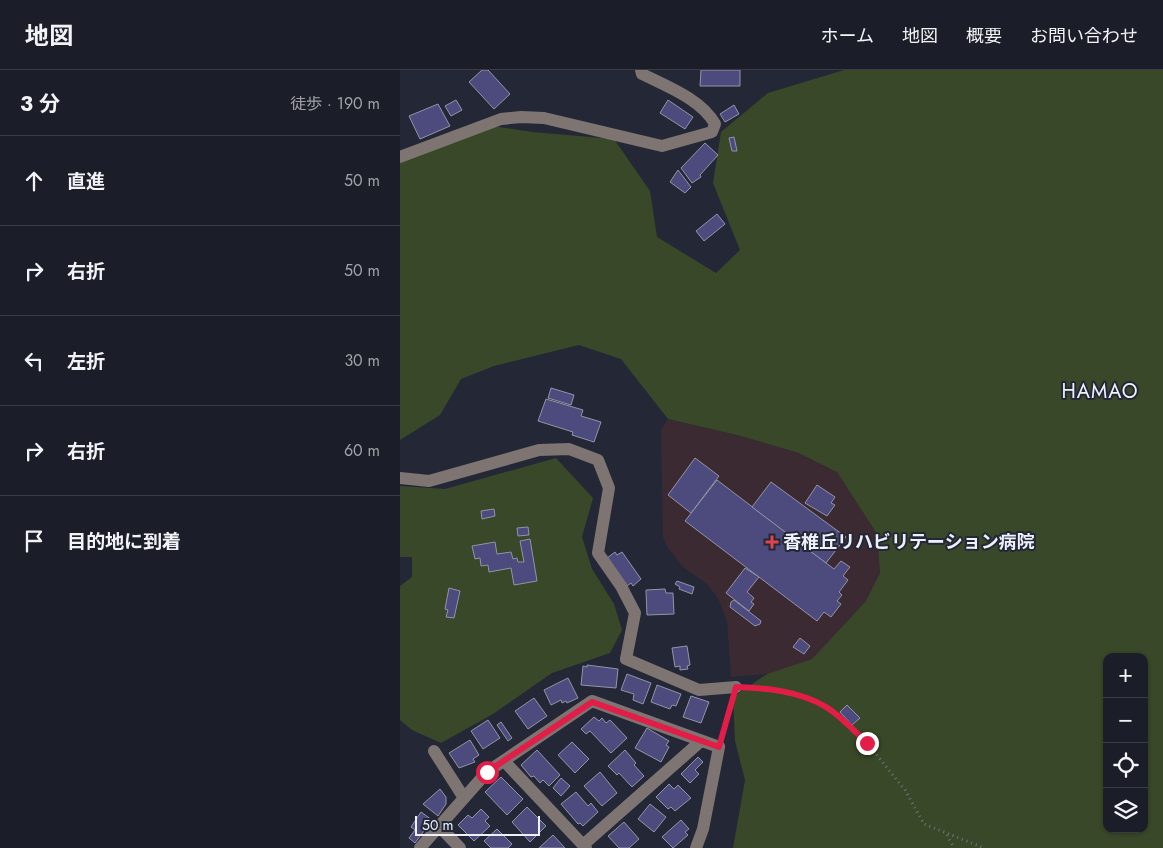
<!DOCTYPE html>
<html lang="ja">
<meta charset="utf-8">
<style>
body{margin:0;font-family:Jost,"Noto Sans JP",sans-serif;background:#242730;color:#f1f3f6}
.controls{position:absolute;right:15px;bottom:15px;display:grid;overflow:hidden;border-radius:10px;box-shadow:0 1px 4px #0004}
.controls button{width:45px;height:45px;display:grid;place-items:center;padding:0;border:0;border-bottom:1px solid #393c45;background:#1b1e28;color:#f1f3f6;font:25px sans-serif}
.scale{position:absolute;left:15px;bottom:12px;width:125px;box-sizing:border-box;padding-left:5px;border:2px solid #eef1fb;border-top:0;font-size:14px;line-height:18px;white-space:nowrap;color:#eef1fb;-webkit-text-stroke:4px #242836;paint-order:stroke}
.stop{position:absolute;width:15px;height:15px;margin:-11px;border:4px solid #e11d48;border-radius:50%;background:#fff}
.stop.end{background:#e11d48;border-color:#fff;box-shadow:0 1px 5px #0008}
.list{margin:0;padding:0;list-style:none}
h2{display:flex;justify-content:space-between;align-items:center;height:65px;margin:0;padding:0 20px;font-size:21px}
h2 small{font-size:16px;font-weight:400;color:#a0a2a8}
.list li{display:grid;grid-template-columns:32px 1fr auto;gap:15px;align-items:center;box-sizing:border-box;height:90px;padding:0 20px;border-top:1px solid #393c45}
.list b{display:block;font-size:19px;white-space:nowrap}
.list em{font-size:16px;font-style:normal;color:#a0a2a8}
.icon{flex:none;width:28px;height:28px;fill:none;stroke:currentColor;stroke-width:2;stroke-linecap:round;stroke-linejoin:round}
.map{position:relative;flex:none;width:763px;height:778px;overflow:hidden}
header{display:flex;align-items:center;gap:30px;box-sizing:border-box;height:70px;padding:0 25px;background:#1b1e28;border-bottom:1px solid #393c45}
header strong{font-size:24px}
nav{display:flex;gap:28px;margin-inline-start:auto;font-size:18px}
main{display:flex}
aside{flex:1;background:#1b1e28}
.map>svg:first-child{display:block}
.medical{fill:#3c2a32}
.green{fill:#394828;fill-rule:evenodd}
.building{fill:#4d4a7e;stroke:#9394a7}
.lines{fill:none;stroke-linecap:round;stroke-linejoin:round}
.path{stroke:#6f737f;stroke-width:3;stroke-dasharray:1 4;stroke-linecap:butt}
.minor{stroke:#7e7572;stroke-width:12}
.route{stroke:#e11d48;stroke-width:6}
.health-dot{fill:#e0444e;stroke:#242836;stroke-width:2}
.labels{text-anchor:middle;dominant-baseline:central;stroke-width:4;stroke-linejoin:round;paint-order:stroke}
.poi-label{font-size:18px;font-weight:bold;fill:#eef1fb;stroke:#242836;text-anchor:start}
.quarter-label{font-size:20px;letter-spacing:1px;fill:#eef1fb;stroke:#242836}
</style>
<header>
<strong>地図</strong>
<nav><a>ホーム</a><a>地図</a><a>概要</a><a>お問い合わせ</a></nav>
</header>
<main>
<aside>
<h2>3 分<small>徒歩 · 190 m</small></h2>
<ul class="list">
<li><svg class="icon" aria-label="ahead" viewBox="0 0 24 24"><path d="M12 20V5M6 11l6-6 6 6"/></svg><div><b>直進</b></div><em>50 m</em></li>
<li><svg class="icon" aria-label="right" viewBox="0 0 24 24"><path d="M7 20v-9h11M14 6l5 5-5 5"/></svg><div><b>右折</b></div><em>50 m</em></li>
<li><svg class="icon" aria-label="left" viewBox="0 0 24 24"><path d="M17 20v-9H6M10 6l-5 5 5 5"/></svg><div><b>左折</b></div><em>30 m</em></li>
<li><svg class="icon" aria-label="right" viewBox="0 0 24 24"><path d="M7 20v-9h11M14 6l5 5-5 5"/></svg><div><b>右折</b></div><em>60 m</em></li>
<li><svg class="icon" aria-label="arrive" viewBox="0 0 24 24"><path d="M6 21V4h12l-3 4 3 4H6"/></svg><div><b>目的地に到着</b></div></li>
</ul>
</aside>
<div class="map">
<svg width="763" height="778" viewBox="0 0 763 778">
<rect width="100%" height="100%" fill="#242836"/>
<!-- medical -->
<polygon class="medical" points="268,349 337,365 399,383 437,402 477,464 480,503 466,531 412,589 367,604 331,607 327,551 318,528 307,514 283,497 268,478 263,467 261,360"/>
<!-- green -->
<g class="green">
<path d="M444 0H763V778H333L345 710 335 671 333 627 367 604 412 589 466 531 480 503 477 464 437 402 399 383 337 365 268 349 221 289 179 275 94 296 61 309 40 345 0 370V91L86 55 132 62 214 69 250 121 257 167 316 203 340 180 313 113 321 62 368 23ZM707 587H744V759H707Z"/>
<polygon points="156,388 193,428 182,467 192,499 214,534 222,560 210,583 152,603 93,644 41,673 12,660 0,650 0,516 12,507 12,487 0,487 0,416 45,419"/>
</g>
<!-- building -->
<g class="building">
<polygon points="82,0 88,0 110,24 94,39 69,12"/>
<polygon points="301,0 340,0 340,16 300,16"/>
<polygon points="56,30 62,40 51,46 45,36"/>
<polygon points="268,30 293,47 285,59 260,43"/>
<polygon points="38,34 50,56 20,69 9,46"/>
<polygon points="334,35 339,44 325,52 320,44"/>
<polygon points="334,67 337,81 332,81 329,68"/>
<polygon points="305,73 318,85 300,105 301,107 292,113 281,98"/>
<polygon points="278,100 291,117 285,123 270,112"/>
<polygon points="317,144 325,154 304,171 296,161"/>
<polygon points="151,318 174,325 171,335 148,328"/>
<polygon points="146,329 183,340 181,346 201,352 194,372 172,365 173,362 138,351"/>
<polygon points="295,388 319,406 291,443 268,425"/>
<polygon points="317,410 434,499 441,491 450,497 443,506 448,510 439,522 442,525 437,531 441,534 431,547 424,542 417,551 285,451"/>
<polygon points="371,412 446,467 426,493 352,437"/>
<polygon points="417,415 435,427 431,433 435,435 427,446 405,433"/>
<polygon points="94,439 95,446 82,449 81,441"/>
<polygon points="128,457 129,465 118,466 117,458"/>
<polygon points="130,469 137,511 114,515 111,498 89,502 88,495 81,496 80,488 75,489 72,476 95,472 97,484 111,482 113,489 117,488 118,492 124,492 120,471"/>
<polygon points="215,482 217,485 222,482 241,509 233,516 231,513 227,516 207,488"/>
<polygon points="345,498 359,507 347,522 354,528 351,532 354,534 349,541 326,523"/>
<polygon points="277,511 294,517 292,524 279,519 280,517 275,514"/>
<polygon points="49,518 60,521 54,548 46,547 48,540 45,539"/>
<polygon points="265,519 266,523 273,523 274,544 247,545 246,520"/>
<polygon points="334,530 361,551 360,554 355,556 330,537 331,532"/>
<polygon points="400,568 410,576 404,584 393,577"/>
<polygon points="287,576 290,595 287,596 288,599 280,600 280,596 275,597 272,578"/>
<polygon points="187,595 218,599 216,618 181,615 183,596 187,597"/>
<polygon points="227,604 251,613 243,634 233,630 234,624 221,620"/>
<polygon points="168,608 178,628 167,633 166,631 162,633 161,630 151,635 144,620"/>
<polygon points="257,615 281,624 276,636 272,635 270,639 251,632"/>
<polygon points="291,626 309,632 301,653 283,647"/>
<polygon points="134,628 147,646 128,659 115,641"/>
<polygon points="447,635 460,648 452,655 440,642"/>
<polygon points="194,647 199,651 202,648 206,653 210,650 227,668 211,683 190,661 186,664 181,659"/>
<polygon points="88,650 100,668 83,679 71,661"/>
<polygon points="101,652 112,668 108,671 97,655"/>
<polygon points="247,658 269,671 266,675 269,677 261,692 235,678"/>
<polygon points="70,670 79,685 73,689 75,692 59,698 49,683"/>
<polygon points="172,672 189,689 175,703 158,685"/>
<polygon points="137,680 160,705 149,716 143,710 140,713 134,706 131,707 121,695"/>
<polygon points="225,680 236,693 234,695 244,706 232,717 219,703 217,705 208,696"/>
<polygon points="298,687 303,692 295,700 299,704 290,713 281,704"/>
<polygon points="200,702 217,723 202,736 184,716"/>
<polygon points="101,707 123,729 107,745 85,722"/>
<polygon points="161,708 170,716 161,726 153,718"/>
<polygon points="269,714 274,719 278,715 291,728 275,741 271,737 268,739 256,727"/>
<polygon points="40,719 46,727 46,734 38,746 23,734"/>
<polygon points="176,722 188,736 191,733 198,742 183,756 180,753 178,754 161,734"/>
<polygon points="250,734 266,747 254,762 238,749"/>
<polygon points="127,737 146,756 130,772 112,752"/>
<polygon points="81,739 89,747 85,751 90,756 74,771 58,755 68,745 72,748"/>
<polygon points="21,742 32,750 15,773 9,768 15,760 11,757"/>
<polygon points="281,750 289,759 285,762 288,765 273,778 262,767"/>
<polygon points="224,752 239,769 229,778 219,778 208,766"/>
<polygon points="97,759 112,774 108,778 91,778 84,771"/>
<polygon points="153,765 165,778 139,778"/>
</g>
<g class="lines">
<!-- path -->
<g class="path">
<polyline points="349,617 364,618 410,629 428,638 467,673 505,720 524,754 584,778"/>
<polyline points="322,665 332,630"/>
<polyline points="547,765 554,778"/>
</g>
<!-- minor -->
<g class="minor">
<path d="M0 87 101 49 121 47 144 48 262 76 312 62 315 54C301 29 266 16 242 4L241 0"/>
<polyline points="0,408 29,411 139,380 169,379 198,390 209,418 198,483 221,516 235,543 226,589 299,620 336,617"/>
<polyline points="34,681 64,728"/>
<polyline points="105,692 186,778"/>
<polyline points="39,756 60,778"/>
<polyline points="183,775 301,671"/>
<polyline points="20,778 87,702 192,631 319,677 303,759 296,778"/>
</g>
</g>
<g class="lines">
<!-- route -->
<path class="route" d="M87 702 192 632 319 677 336 617C366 618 400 621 426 637 441 646 454 661 467 673"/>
</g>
<!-- markers -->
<path class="health-dot" d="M369.5 464.5h5v5h5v5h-5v5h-5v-5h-5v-5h5z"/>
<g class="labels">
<!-- poi labels -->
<g class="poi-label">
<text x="383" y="472">香椎丘リハビリテーション病院</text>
</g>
<!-- quarter labels -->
<g class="quarter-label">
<text x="700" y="321">HAMAO</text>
</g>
</g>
</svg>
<div class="controls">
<button>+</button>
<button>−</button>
<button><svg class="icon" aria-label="locate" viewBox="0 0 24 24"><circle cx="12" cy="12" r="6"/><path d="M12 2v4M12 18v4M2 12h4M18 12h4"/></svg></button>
<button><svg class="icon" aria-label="layers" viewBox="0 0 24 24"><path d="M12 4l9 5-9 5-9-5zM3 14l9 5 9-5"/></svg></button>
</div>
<div class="scale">50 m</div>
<div class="stop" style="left:87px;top:702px"></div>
<div class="stop end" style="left:467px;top:673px"></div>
</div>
</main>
